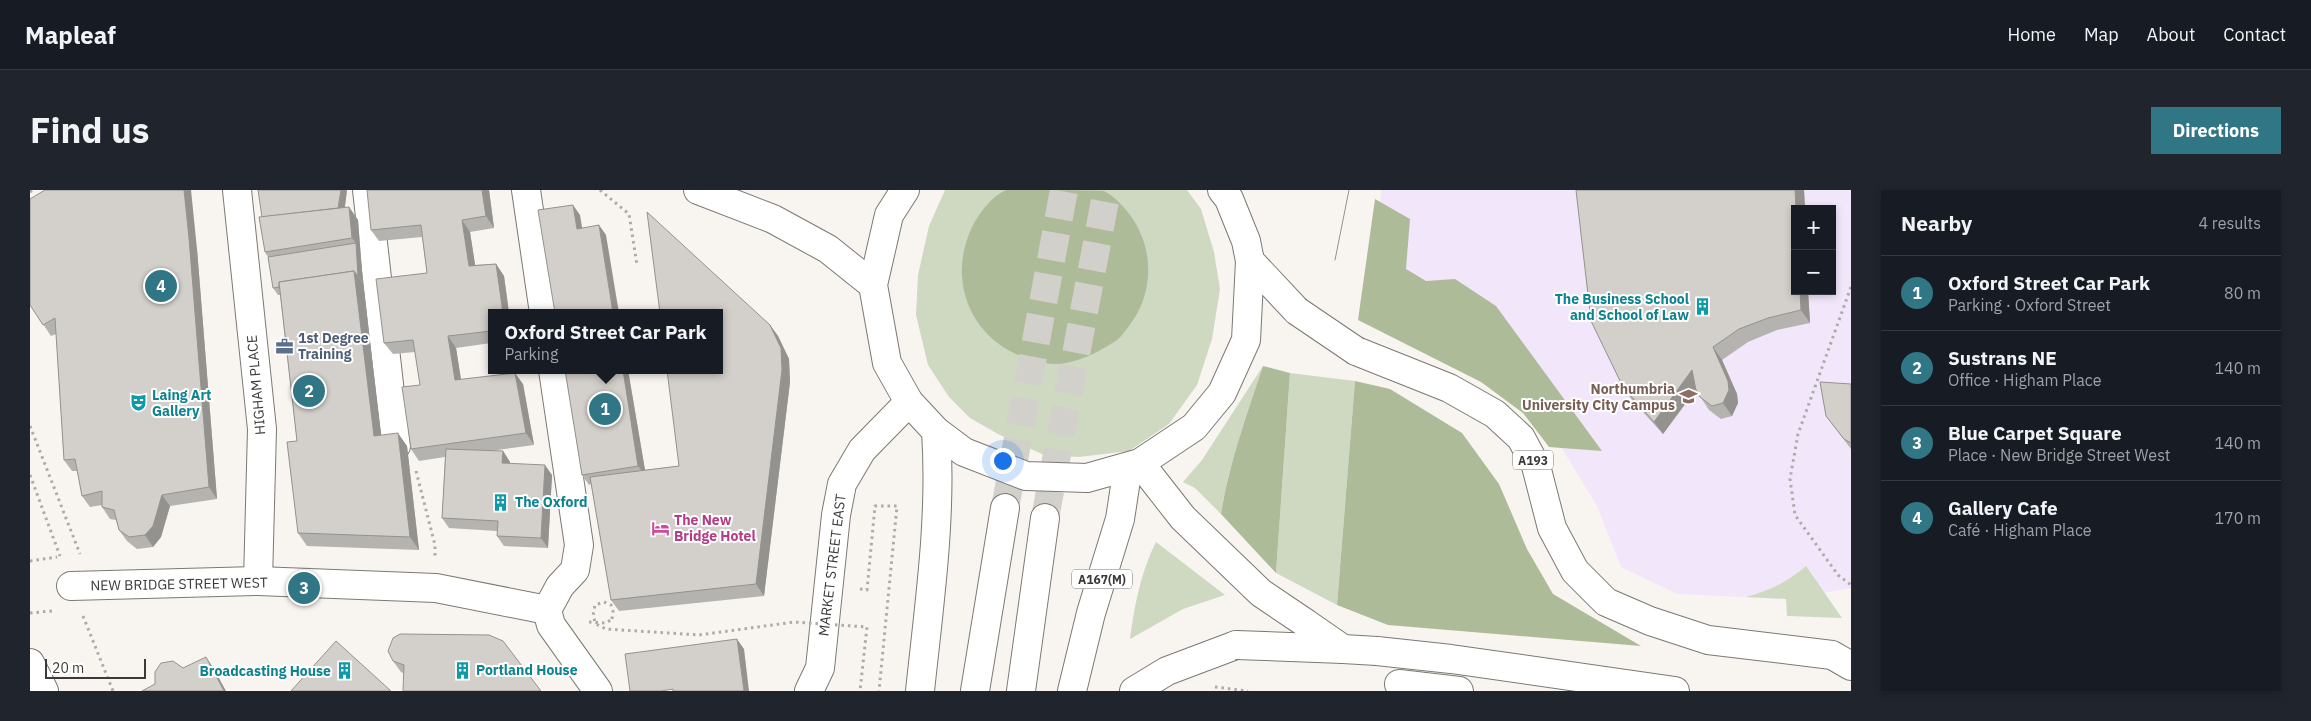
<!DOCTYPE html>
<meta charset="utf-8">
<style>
body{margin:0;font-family:"IBM Plex Sans",sans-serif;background:#20242c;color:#f1f3f6}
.controls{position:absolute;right:15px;top:15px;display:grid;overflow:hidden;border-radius:0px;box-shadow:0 2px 8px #0003}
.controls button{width:45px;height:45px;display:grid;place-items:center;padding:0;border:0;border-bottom:1px solid #363941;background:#171b24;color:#f1f3f6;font:25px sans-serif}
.scale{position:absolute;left:15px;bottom:12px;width:101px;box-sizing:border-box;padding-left:5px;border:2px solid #3b3a38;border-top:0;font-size:14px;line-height:18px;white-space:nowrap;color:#3b3a38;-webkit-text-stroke:4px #fff;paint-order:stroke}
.you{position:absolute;left:972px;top:270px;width:18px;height:18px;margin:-12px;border:4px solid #fff;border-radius:50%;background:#1a73e8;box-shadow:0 0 0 8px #1a73e833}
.badge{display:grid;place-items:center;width:32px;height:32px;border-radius:50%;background:#317685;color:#fff;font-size:16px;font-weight:700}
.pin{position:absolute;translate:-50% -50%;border:2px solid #fff;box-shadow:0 1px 5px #0006}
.popup{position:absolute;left:458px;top:119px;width:235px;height:65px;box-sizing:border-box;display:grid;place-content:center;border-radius:0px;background:#171b24;filter:drop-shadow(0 1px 4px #0005);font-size:16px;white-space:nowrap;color:#9ea1a6}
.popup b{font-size:19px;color:#f1f3f6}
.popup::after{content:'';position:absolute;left:50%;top:100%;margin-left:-10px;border:10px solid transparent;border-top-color:#171b24}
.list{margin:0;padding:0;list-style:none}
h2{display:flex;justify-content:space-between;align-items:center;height:65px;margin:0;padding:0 20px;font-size:21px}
h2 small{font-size:16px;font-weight:400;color:#9ea1a6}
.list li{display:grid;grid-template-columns:32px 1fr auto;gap:15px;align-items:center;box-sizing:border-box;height:75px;padding:0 20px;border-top:1px solid #363941}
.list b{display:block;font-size:19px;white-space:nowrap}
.list p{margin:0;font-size:16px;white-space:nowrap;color:#9ea1a6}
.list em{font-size:16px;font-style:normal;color:#9ea1a6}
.map{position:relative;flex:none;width:1821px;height:501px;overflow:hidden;border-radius:0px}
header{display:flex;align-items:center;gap:30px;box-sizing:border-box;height:70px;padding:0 25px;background:#171b24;border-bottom:1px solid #363941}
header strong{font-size:24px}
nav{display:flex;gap:28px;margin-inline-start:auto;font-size:18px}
.intro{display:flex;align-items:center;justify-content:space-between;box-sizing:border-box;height:120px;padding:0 30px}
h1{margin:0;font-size:35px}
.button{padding:12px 22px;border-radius:0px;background:#317685;color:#fff;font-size:18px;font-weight:700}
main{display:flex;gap:30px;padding:0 30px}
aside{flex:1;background:#171b24;border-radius:0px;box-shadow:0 2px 8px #0003}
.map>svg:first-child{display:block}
.education{fill:#f2e6fb;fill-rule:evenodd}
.green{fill:#cfd9c1}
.forest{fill:#aebb99}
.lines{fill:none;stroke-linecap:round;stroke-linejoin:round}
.highway-tunnel{stroke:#d2d0cb;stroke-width:28;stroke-dasharray:28 14;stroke-linecap:butt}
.minor-casing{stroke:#7c7974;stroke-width:30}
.major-casing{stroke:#7c7974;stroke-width:30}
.highway-casing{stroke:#7c7974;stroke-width:30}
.path{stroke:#adaaa7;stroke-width:3;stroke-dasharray:2.5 4;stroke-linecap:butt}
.minor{stroke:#fff;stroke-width:28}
.major{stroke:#fff;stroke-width:28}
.highway{stroke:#fff;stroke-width:28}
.tram{stroke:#969491;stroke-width:1}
.major-bridge-casing{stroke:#7c7974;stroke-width:30;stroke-linecap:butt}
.highway-bridge-casing{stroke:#7c7974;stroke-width:30;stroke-linecap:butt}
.path-bridge{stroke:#adaaa7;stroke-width:3;stroke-dasharray:2.5 4;stroke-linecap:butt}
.major-bridge{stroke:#fff;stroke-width:28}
.highway-bridge{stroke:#fff;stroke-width:28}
.wall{fill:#b5b3af}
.shaded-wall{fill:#94928e}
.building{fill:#d3d0cb;stroke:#94928e}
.labels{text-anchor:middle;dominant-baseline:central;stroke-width:4;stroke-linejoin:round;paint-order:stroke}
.shield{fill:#fff;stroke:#767574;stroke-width:1}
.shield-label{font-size:12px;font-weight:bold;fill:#3b3a38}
.culture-label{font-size:14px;font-weight:bold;fill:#0d838f;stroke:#fff;text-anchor:start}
.service-label{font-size:14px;font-weight:bold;fill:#4e5e75;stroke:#fff;text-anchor:start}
.street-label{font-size:14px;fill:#3b3a38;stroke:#fff}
.education-label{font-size:14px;font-weight:bold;fill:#785e54;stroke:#fff;text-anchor:end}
.hotel-label{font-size:14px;font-weight:bold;fill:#b23c85;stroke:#fff;text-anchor:start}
</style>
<header>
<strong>Mapleaf</strong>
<nav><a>Home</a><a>Map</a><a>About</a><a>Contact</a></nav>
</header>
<div class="intro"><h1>Find us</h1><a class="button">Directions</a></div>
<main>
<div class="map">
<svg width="1821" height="501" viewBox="0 0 1821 501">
<rect width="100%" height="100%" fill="#f8f5f0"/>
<!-- education -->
<path class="education" d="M1351 0H1821V398L1757 409 1647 404 1591 377 1567 316 1523 244 1347 75ZM1765 19H1802V101H1765Z"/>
<!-- green -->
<g class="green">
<polygon points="915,0 1157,0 1171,19 1184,62 1190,99 1182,149 1167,195 1139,234 1099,261 1049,267 1014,265 968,244 940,228 919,207 898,175 886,125 888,85 899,36"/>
<path d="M1233 176C1217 224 1199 273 1191 324L1165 298 1153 292 1172 270Z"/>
<polygon points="1260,183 1325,191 1307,415 1246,383"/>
<path d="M1126 352 1195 405 1153 419 1100 449C1104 417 1111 381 1126 352Z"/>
<path d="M1776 376 1812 428 1757 426 1756 409 1716 407C1740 401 1757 392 1776 376Z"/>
</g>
<!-- forest -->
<g class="forest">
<path d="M976 0C992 0 1064 0 1074 1 1084 6 1090 13 1097 21 1124 54 1126 101 1099 136 1095 141 1092 146 1087 150 1070 161 1056 169 1036 173 1020 176 1002 171 988 165 936 142 918 85 943 35 950 22 962 6 976 0Z"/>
<polygon points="1345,9 1380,29 1376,79 1396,91 1425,89 1466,116 1572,261 1519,257 1493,223 1451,192 1328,130"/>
<path d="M1233 176 1260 183 1246 383 1191 324C1199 273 1217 224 1233 176Z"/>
<polygon points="1325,191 1360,199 1432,243 1469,294 1497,359 1523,404 1611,456 1358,435 1307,415"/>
</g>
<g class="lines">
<!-- highway-tunnel -->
<g class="highway-tunnel">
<polyline points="975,318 1034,0"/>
<polyline points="1015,328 1077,0"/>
</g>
<defs>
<g id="minor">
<polyline points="207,0 232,239 228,391"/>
<polyline points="337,0 366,256"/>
<polyline points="496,0 514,123"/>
<polyline points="41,396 228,391 406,398 517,420"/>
<polyline points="517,420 530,396 545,380 549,355 523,180"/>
<polyline points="517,420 521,435 568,501"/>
<polyline points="0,473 14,501"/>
<polyline points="1369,494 1429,501"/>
<polyline points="779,501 790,478 806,325 812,294 832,260 879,212"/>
</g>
<g id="major">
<polyline points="668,0 743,29 798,59 843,95"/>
<polyline points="875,0 859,25 843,95 857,173 879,212 906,241 934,262 996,286 1057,288 1110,273 1164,237 1192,203 1216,150 1220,71 1216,51 1199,9 1192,0"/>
<polyline points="1220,71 1267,121"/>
<polyline points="1326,161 1419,198 1465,224 1491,248 1506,276 1522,338 1545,381 1576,412 1620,431 1678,450 1802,465 1821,476"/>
<polyline points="1110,273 1153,328 1231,403 1274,432"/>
<polyline points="1347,461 1421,469 1645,501"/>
</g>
<g id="highway">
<path d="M890 501C899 415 912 328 906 241"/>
<polyline points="945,501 975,318"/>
<polyline points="991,501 1015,328"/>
<polyline points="1042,501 1061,423 1090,329 1098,277"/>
<polyline points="1104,501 1137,481 1206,455"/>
</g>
</defs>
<!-- minor casing -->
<use href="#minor" class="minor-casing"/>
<!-- major casing -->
<use href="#major" class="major-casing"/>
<!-- highway casing -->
<use href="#highway" class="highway-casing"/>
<!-- path -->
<g class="path">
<polyline points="570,0 599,24 607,75"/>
<polyline points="0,2 3,0"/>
<polyline points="1821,97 1768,244 1760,289 1765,325 1808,385 1821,395"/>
<polyline points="0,236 50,364"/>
<polyline points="386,281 405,355 405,367"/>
<polyline points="0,285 30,366"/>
<polyline points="0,371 27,367"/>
<polyline points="830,399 837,400 845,316 867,316 849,501"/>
<polyline points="0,423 22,421"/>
<polyline points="53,426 83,501"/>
<polyline points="559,432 576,433 582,429"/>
<polyline points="1185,497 1218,501"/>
</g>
<!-- minor -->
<use href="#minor" class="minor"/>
<!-- major -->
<use href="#major" class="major"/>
<!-- highway -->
<use href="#highway" class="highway"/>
<!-- tram -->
<polyline class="tram" points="1305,70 1319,0"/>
<defs>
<g id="major-bridge">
<polyline points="1267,121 1326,161"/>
<polyline points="1274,432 1313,459 1347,461"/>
</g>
<polyline id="highway-bridge" points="1206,455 1313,459"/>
</defs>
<!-- major-bridge casing -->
<use href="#major-bridge" class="major-bridge-casing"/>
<!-- highway-bridge casing -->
<use href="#highway-bridge" class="highway-bridge-casing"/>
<!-- path-bridge -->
<polyline class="path-bridge" points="582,429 583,421 581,415 574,412 565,415 563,426 566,434 576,439 669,445 764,432 837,437 830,501"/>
<!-- major-bridge -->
<use href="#major-bridge" class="major-bridge"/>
<!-- highway-bridge -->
<use href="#highway-bridge" class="highway-bridge"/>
</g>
<!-- wall -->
<g class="wall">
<polygon points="317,0 315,17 319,17 328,30 333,94 351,245 377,256 389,360 277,356 268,343 267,251 250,105 248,105 243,98 238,67 235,62"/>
<polygon points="459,0 464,38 440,42 445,75 466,74 474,86 479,123 461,123 461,153 426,158 431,190 493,194 504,255 460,261 473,261 480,272 480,274 522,285 518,358 474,356 467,346 467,341 419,338 412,328 415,267 389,271 381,259 390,195 385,162 363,164 354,153 397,83 392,47 349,51 341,40"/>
<polygon points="1774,0 1775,19 1765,19 1765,101 1778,101 1780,133 1747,140 1718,152 1692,170 1707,204 1708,213 1702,226 1691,229 1679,220 1666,200 1633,244 1602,210 1593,197"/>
<polygon points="167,59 187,309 140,316 131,347 123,357 107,359 97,351 89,340 86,330 80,329 72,317 72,315 60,317 52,306 47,281 42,281 34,270 26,144 21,146 0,115"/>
<polygon points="740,135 748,146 759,169 760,192 734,406 589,421 581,410 561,294 559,295 552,285 535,180 598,180 615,280 649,276"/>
<polygon points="1821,194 1821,259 1796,226"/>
<polygon points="363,471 511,501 373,483 371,482"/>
</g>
<!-- shaded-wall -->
<g class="shaded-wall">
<polygon points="154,0 161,0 167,59 187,309 179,297"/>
<polygon points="311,0 317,0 313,30 308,22"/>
<polygon points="452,0 459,0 464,38 456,26"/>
<polygon points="1765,0 1774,0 1775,19 1766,19"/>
<polygon points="543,15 550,25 554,49 547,39"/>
<polygon points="319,17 328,30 333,94 328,86 326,53 322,48"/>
<polygon points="432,30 440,42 447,87 439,76"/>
<polygon points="569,35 576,45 589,123 583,123"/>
<polygon points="466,74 474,86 479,123 473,123"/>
<polygon points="324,81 333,94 353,259 344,246"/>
<polygon points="1770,101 1778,101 1780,133 1771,120"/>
<polygon points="740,135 748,146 759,169 760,192 734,406 726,394"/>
<polygon points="418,146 426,158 433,202 425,190"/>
<polygon points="1683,157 1692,170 1707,204 1708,213 1702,226 1693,213"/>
<polygon points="593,180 598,180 616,286 608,276"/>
<polygon points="1662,180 1671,192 1633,244 1624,232"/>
<polygon points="485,183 493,194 504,255 496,243"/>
<polygon points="368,243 377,256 389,360 380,347"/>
<polygon points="473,261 480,272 479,283 472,273"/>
<polygon points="515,275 522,285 518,358 511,348"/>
<polygon points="132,305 140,316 131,347 123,357 115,345"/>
<polygon points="707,449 714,459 719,501 714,501"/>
<polygon points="176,467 184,479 196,501 194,501"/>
</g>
<!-- building -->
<g class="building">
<polygon points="15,0 154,0 159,48 179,297 132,305 123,336 115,345 99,347 89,340 84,320 72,317 72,301 52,306 45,269 34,270 25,128 13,135 0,115 0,9"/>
<polygon points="228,0 311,0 308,18 232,27"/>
<polygon points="337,0 452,0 456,26 432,30 439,76 466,74 473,123 461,123 461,141 418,146 425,190 485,183 496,243 381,259 372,197 390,195 383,150 354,153 346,89 397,83 391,35 341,40"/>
<polygon points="1546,0 1765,0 1766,19 1765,19 1765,101 1770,101 1771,120 1738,128 1709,139 1683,157 1698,191 1699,200 1693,213 1682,216 1670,207 1666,200 1662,180 1624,232 1593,197 1561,131"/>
<polygon points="543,15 547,39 569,35 583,123 525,123 508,20"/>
<polygon points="319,17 322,48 235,62 229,27"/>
<polygon points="617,22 740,135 751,158 752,180 726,394 581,410 560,287 649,276 637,180 689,180 689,123 630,123"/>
<polygon points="326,53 328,86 324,81 249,92 249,97 243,98 238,67"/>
<polygon points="324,81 344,246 368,243 380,347 268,343 257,252 267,251 249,92"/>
<polygon points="535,180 593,180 608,276 552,285"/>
<polygon points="1790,192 1821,194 1821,253 1814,249 1796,226"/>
<polygon points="416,259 473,261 472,273 515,275 511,348 467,346 468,331 412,328"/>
<polygon points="370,444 459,445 473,451 511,501 373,501 374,475 363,471 358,461 363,448"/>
<polygon points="707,449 714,501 643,501 643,499 631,501 600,501 595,464"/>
<polygon points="306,451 361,501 261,501"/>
<polygon points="176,467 194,501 112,501 125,494 125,482 131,473 143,471 153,478"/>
</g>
<!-- icons -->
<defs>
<symbol id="building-bare" viewBox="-9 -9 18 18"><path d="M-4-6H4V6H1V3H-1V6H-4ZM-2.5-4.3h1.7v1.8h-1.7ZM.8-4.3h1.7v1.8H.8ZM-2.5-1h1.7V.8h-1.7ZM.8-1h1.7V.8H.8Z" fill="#0f9aa8" stroke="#fff" stroke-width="2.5" paint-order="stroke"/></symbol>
<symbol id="office-bare" viewBox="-9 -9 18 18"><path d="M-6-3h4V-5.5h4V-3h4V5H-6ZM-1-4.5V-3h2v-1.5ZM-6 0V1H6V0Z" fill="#5c6f8a" stroke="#fff" stroke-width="2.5" paint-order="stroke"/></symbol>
<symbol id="university-bare" viewBox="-9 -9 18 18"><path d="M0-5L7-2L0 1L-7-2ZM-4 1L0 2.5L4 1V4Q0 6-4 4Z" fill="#8d6e63" stroke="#fff" stroke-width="2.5" paint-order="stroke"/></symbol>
<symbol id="theatre-bare" viewBox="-9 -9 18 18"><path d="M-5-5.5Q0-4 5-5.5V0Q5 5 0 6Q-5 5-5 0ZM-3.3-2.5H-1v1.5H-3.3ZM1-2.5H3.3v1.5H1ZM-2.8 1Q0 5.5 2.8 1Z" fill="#0f9aa8" stroke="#fff" stroke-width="2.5" paint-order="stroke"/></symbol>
<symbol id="hotel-bare" viewBox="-9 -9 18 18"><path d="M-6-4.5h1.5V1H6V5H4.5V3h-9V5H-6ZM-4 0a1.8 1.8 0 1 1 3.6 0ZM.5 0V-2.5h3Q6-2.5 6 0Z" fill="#d1479c" stroke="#fff" stroke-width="2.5" paint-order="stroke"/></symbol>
</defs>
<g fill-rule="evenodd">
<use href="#building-bare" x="1660" y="104" width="25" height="25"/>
<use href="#office-bare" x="242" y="144" width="25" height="25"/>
<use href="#university-bare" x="1646" y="194" width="25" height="25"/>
<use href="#theatre-bare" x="96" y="200" width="25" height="25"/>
<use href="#building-bare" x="458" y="300" width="25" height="25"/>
<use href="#hotel-bare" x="618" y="326" width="25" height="25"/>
<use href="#building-bare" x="420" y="468" width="25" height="25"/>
<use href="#building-bare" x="302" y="468" width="25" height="25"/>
</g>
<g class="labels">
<!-- shield labels -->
<g class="shield">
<rect x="1483" y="260.5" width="40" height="19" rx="4"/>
<rect x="1042" y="379.5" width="60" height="19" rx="4"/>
</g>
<g class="shield-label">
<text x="1503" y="270">A193</text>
<text x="1072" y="389">A167(M)</text>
</g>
<!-- culture labels -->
<g class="culture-label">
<text x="1659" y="109" text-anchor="end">The Business School<tspan x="1659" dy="16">and School of Law</tspan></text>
<text x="122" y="205">Laing Art<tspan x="122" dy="16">Gallery</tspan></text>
<text x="485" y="312">The Oxford</text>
<text x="446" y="480">Portland House</text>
<text x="301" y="481" text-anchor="end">Broadcasting House</text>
</g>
<!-- service labels -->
<g class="service-label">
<text x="268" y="148">1st Degree<tspan x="268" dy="16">Training</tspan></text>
</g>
<!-- street labels -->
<g class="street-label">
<text transform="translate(226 195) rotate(-95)">HIGHAM PLACE</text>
<text transform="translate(802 375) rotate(-83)">MARKET STREET EAST</text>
<text transform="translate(149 394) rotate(-1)">NEW BRIDGE STREET WEST</text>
</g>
<!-- education labels -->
<g class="education-label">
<text x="1645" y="199">Northumbria<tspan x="1645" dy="16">University City Campus</tspan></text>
</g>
<!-- hotel labels -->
<g class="hotel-label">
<text x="644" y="330">The New<tspan x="644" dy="16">Bridge Hotel</tspan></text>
</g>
</g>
</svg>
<div class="controls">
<button>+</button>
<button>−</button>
</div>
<div class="scale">20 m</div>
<div class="you"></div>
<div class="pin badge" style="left:575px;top:219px">1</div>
<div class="popup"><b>Oxford Street Car Park</b>Parking</div>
<div class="pin badge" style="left:279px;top:201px">2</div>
<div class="pin badge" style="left:274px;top:398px">3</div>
<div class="pin badge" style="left:131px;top:96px">4</div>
</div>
<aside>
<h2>Nearby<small>4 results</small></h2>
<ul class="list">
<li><span class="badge">1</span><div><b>Oxford Street Car Park</b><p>Parking · Oxford Street</p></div><em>80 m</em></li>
<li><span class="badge">2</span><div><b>Sustrans NE</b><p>Office · Higham Place</p></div><em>140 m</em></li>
<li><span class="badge">3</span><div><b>Blue Carpet Square</b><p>Place · New Bridge Street West</p></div><em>140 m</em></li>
<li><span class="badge">4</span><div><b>Gallery Cafe</b><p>Café · Higham Place</p></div><em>170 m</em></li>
</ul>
</aside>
</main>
